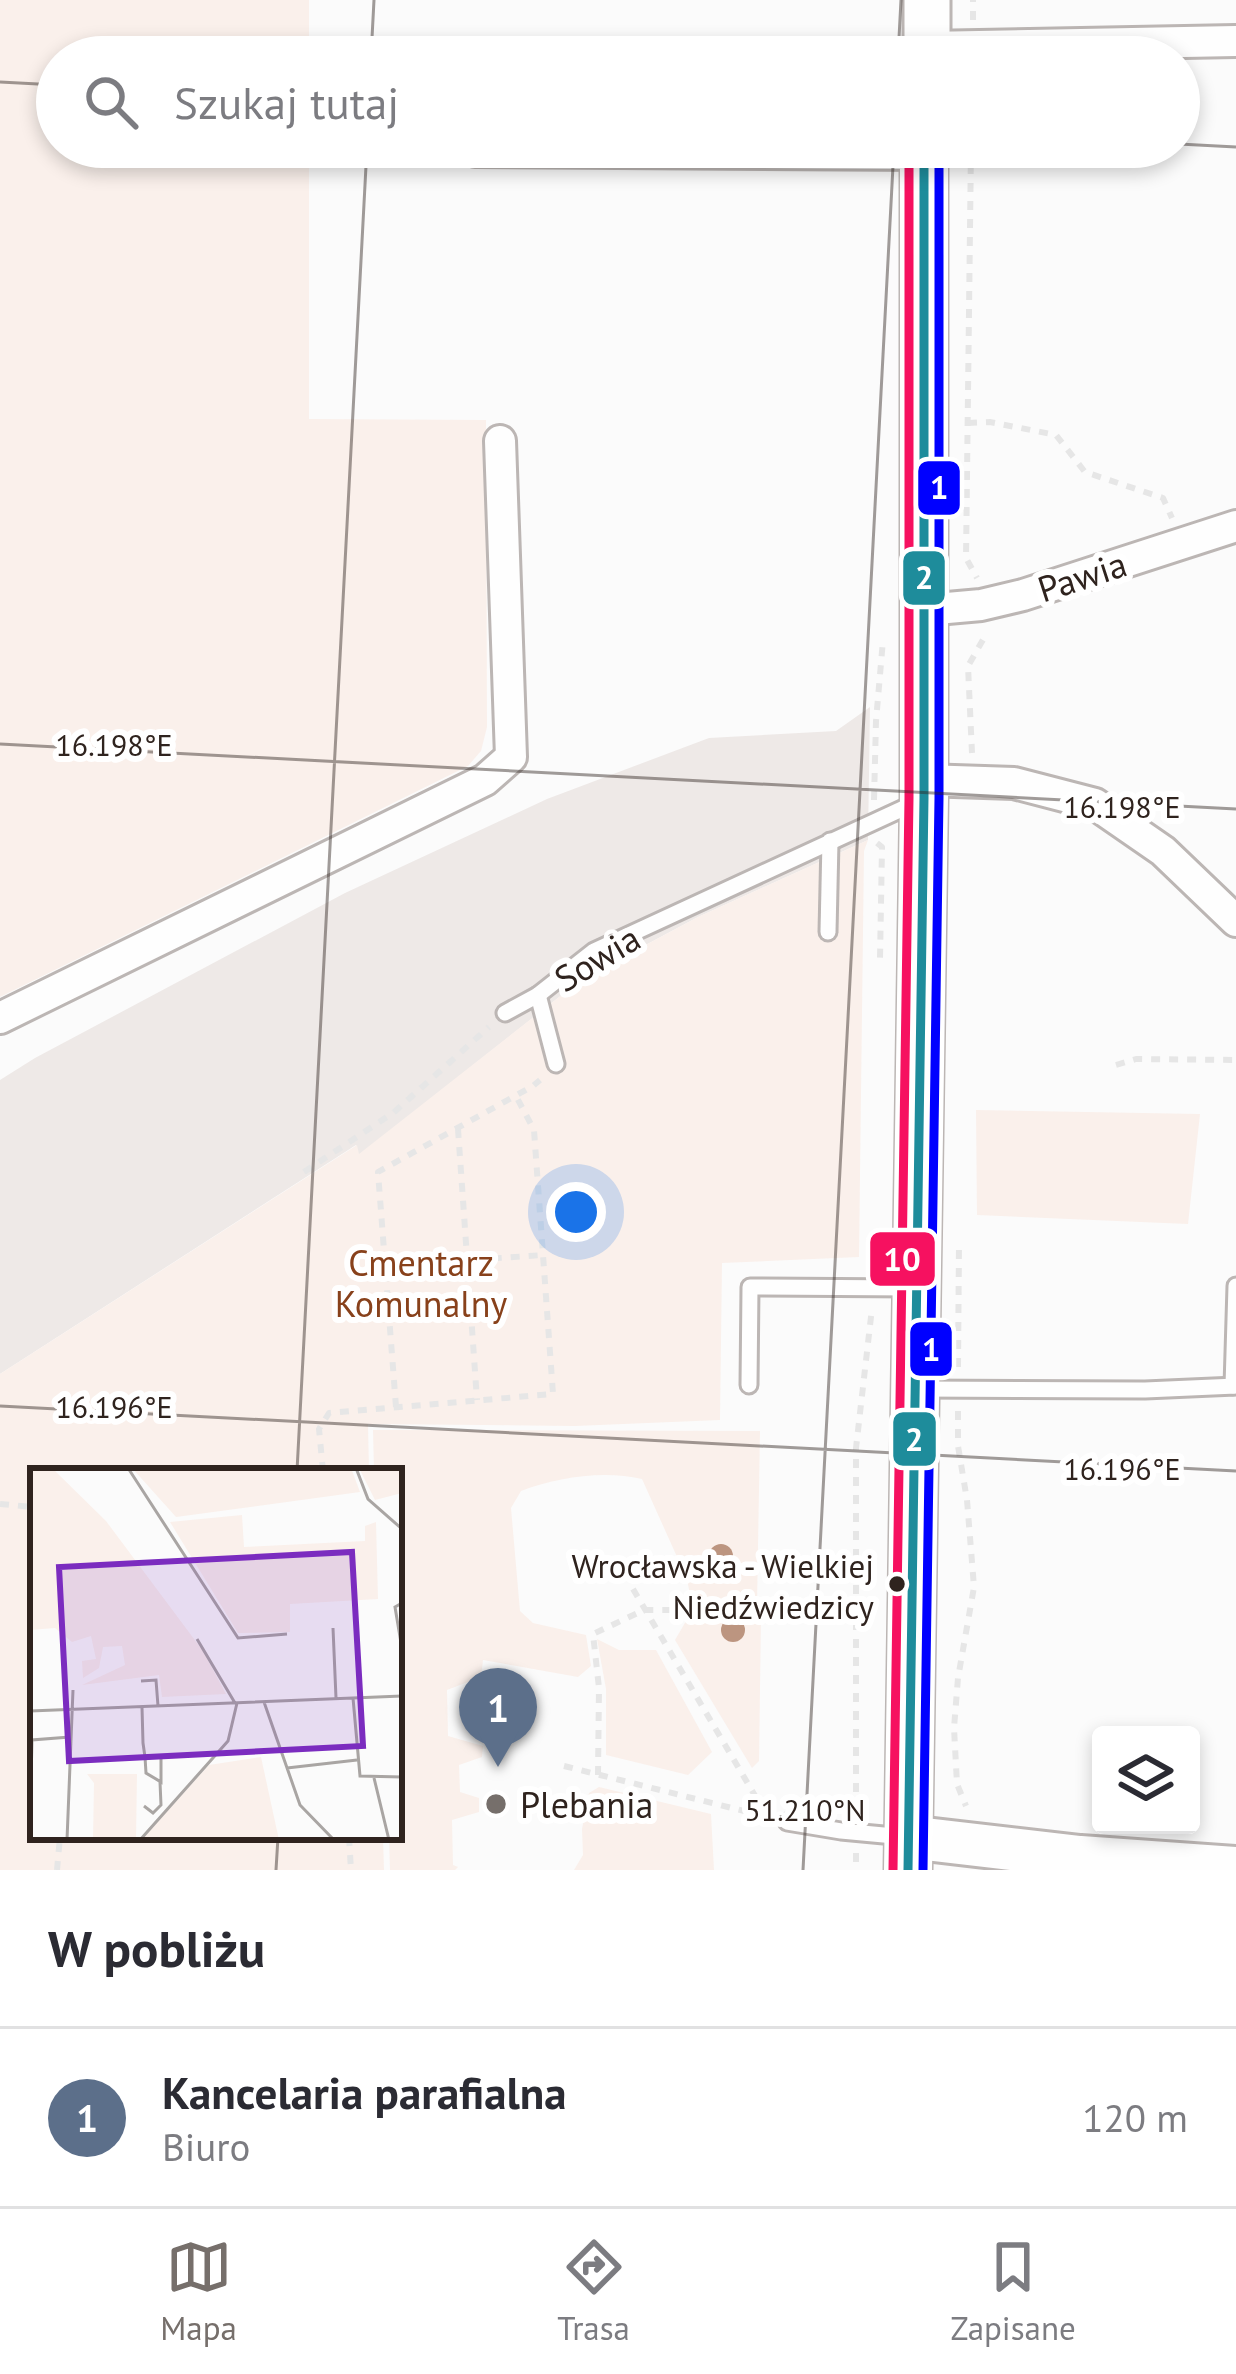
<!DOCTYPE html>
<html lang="pl">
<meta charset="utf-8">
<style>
body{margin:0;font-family:"PT Sans",sans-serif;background:#f2f2f3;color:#2b2b33}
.controls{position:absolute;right:36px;bottom:36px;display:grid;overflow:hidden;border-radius:12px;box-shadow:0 6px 18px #0003}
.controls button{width:108px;height:108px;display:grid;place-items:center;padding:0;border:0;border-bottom:3px solid #e1e1e2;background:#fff;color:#2b2b33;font:60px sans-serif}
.you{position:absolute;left:576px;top:1212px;width:42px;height:42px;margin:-30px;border:9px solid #fff;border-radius:50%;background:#1a73e8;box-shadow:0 0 0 18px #1a73e833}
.badge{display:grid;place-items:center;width:78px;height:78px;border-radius:50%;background:#766f6b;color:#fff;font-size:39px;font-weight:700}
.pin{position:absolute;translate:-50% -99px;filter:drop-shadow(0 3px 6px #0008)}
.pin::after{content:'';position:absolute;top:63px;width:42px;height:36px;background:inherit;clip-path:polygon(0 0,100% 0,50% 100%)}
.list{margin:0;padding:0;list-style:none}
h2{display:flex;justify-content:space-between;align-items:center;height:156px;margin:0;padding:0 48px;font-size:51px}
h2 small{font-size:39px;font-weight:400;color:#7c7c81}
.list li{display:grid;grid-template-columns:78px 1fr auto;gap:36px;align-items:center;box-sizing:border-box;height:180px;padding:0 48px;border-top:3px solid #e1e1e2}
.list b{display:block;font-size:45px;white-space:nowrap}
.list p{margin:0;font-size:39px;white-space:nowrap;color:#7c7c81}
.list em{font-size:39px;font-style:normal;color:#7c7c81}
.icon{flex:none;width:66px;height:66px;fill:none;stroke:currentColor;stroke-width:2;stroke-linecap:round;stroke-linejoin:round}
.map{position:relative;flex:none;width:1236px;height:1870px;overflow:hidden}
.search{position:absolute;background:#fff;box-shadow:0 6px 18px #0003;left:36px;right:36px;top:36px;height:132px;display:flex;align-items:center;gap:30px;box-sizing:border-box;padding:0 42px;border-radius:66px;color:#7c7c81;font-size:45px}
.sheet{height:336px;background:#fff}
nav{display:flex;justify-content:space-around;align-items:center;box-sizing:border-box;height:168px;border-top:3px solid #e1e1e2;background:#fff;font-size:33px;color:#7c7c81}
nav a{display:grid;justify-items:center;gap:6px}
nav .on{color:#766f6b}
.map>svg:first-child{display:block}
.built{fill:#eee9e7}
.green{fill:#faf0eb}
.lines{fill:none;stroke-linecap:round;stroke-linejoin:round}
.lane-casing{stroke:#bcb6b4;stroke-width:21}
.street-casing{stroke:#bcb6b4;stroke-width:36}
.secondary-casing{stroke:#bcb6b4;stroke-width:48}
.primary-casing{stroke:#bcb6b4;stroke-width:51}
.path{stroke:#e6e6e6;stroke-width:6;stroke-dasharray:9 9;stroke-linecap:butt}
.lane{stroke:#fefefe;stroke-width:15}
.street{stroke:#fefefe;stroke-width:30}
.secondary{stroke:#fefefe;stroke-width:42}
.primary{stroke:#fefefe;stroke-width:45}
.bus-1-casing{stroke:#fff;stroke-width:18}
.bus-2-casing{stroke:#fff;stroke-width:18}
.bus-3-casing{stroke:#fff;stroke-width:18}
.bus-1{stroke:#1e8c9b;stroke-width:9}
.bus-2{stroke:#00f;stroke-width:9}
.bus-3{stroke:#f61160;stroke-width:9}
.tree{fill:#bc9580}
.ticks{fill:none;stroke:#2f231e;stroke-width:3;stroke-opacity:0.45}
.bus-dot{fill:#2f231e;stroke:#fff;stroke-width:4.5}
.poi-dot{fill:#766f6b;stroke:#fff;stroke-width:4.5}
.labels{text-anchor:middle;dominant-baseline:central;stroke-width:12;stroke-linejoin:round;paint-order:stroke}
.bus-label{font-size:33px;fill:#2f231e;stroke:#fff;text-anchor:end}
.street-label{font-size:36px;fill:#2f231e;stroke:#fff}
.park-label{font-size:36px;fill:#88411b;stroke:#fff}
.poi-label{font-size:36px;fill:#2f231e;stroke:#fff;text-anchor:start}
.inset-road{fill:none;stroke:#a9a5a3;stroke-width:3}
.view{fill:#7b2cbf;fill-opacity:0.15;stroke:#7b2cbf;stroke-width:6}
.inset-edge{fill:none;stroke:#2f231e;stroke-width:6}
.ticks-label{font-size:30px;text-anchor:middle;fill:#2f231e;stroke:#fff;stroke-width:12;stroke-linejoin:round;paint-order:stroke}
.line-badge{stroke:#fff;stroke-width:4.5}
.badge-label{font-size:33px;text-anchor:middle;font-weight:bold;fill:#fff}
</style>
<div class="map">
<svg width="1236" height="1870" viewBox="0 0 1236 1870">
<rect width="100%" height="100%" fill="#fbfbfb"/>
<!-- built -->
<polygon class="built" points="870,707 868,840 698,917 582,979 358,1156 356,1145 0,1374 0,1080 35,1058 345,893 547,799 709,738 836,731"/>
<!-- green -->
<g class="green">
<polygon points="0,0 309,0 309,57 57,57 57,147 309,147 309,419 486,420 487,727 481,751 468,766 0,997"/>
<polygon points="868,840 864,851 859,1257 722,1263 720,1420 575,1426 368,1424 369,1471 33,1471 33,1837 383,1837 384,1870 0,1870 0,1374 357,1145 359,1154 582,979 698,917"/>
<polygon points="976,1110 1200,1114 1188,1224 977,1215"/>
<path d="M373 1430 760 1431 757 1605H692L687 1579 642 1479C604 1470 557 1477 521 1491L511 1508 520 1611 533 1623 586 1635 591 1666 578 1677 483 1660 481 1677 447 1690 448 1736 483 1746 482 1757 459 1765 460 1792 479 1798V1812L452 1820 453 1865 458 1867 455 1870H390L389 1837H399V1471H374Z"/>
<polygon points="761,1615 759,1761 752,1768 675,1640 689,1616"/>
<polygon points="597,1639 619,1650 656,1650 712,1752 688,1775 606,1755 606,1689"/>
<polygon points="599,1787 711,1814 714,1870 574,1870 583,1855 582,1829 589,1793"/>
</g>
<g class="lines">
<defs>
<g id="lane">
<polyline points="828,932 830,841"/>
<polyline points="538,995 556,1064"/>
<polyline points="505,1013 538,995 594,951 917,802"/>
<polyline points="749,1385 750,1287 913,1288"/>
<polyline points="1233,1386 1236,1286"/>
<polyline points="918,1389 1145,1390 1236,1386"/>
<polyline points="787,1822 841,1831 905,1837"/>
</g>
<g id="street">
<polyline points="927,47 1236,41"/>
<polyline points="475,151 924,154"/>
<polyline points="925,610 981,605 1023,595 1236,526"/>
<polyline points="924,780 1014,783 1095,804 1163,851 1236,921"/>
<polyline points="0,1018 485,780 511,757 500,441"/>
</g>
<polyline id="secondary" points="908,1837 1080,1857 1236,1868"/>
<g id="primary">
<polyline points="927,57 927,0"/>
<polyline points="908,1870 924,798 924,147"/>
</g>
</defs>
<!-- lane casing -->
<use href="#lane" class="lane-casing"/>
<!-- street casing -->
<use href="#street" class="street-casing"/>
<!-- secondary casing -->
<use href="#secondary" class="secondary-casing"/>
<!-- primary casing -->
<use href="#primary" class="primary-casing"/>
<!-- path -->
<g class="path">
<polyline points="973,20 973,0"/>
<polyline points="971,147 966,558 977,578"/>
<polyline points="968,423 990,422 1056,435 1085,472 1163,498 1172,518"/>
<polyline points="972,753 968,666 984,638 983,633"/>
<polyline points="874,800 876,721 883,640"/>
<polyline points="877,843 882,847 880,959"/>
<polyline points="1116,1065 1136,1059 1236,1060"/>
<polyline points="458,1129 477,1400"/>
<polyline points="304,1172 393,1113 489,1027"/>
<polyline points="385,1266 543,1255"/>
<polyline points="958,1367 959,1243"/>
<polyline points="396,1407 378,1172 533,1086 540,1080"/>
<polyline points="958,1411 958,1446 967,1500 974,1587 958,1678 954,1728 957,1784 966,1806"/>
<polyline points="323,1471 319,1429 329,1413 553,1394 534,1130 516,1096"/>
<polyline points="0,1504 33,1507"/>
<polyline points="633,1589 767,1816"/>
<polyline points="564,1766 768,1817"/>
<polyline points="598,1775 599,1688 593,1634 644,1610 785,1610"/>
<polyline points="856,1810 856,1448 872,1308"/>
<polyline points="349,1837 351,1870"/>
<polyline points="856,1853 856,1870"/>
<polyline points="57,1870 60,1837"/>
</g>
<!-- lane -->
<use href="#lane" class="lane"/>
<!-- street -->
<use href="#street" class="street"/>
<!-- secondary -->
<use href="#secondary" class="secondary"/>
<!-- primary -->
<use href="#primary" class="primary"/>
<defs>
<polyline id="bus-1" points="908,1870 924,798 924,147"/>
<polyline id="bus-2" points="923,1870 939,798 939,147"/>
<polyline id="bus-3" points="893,1870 909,798 909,147"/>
</defs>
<!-- bus-1 casing -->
<use href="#bus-1" class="bus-1-casing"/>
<!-- bus-2 casing -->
<use href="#bus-2" class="bus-2-casing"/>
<!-- bus-3 casing -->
<use href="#bus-3" class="bus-3-casing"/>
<!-- bus-1 -->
<use href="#bus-1" class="bus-1"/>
<!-- bus-2 -->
<use href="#bus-2" class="bus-2"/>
<!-- bus-3 -->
<use href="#bus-3" class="bus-3"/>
</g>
<!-- trees -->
<g class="tree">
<circle cx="721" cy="1556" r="12"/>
<circle cx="733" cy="1630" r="12"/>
</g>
<!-- ticks -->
<path class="ticks" d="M371 57 374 0M898 57 901 0M0 82 57 85M1179 144 1236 147M0 744 1236 809M0 1406 1236 1471M297 1471 367 147M276 1870 278 1837M803 1870 894 147"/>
<!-- markers -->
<circle class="bus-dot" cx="897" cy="1584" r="10"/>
<circle class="poi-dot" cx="496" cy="1804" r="12"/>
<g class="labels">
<!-- bus labels -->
<g class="bus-label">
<text x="874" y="1565">Wrocławska - Wielkiej<tspan x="874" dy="41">Niedźwiedzicy</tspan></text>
</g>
<!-- street labels -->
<g class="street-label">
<text transform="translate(1082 576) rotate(-18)">Pawia</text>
<text transform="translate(597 958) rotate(-31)">Sowia</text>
</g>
<!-- park labels -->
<g class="park-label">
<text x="421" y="1262">Cmentarz<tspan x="421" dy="41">Komunalny</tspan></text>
</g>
<!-- poi labels -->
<g class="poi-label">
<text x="520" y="1804">Plebania</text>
</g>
</g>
<!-- overview -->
<g transform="translate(30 1468)">
<rect width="372" height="372" fill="#fbfbfb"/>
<path d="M0 0H22L76 53 173 183 196 226 132 229 129 207 52 217 95 197 92 178 73 179 69 200 53 210 52 193 66 191 61 168 42 174 25 160 0 162ZM102 0H321L330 24 146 49ZM329 0H372V25L345 32ZM212 47 214 79 335 73V58L346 54 348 131 260 136V164L208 165 140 54ZM231 289 249 372H111L179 297ZM57 306H107L106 372H63L64 315Z" fill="#faf0eb"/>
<path class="inset-road" d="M98 0 208 170 257 166M326 0 338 31 372 61M372 135 365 139 372 181M303 160 306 230M167 171 205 235M111 213 126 212 128 238M323 230 330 308 372 309M234 234 270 337 304 372M112 239 113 275 115 289 116 305 131 314V288L115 289M0 243 372 228M257 300 327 292M344 310 359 372M114 338 123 345 131 337 130 314M0 352 2 272 40 269M37 372 43 222M110 372 198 273 207 235"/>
<path class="view" d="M322 84 333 278 39 293 29 99Z"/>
<rect width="372" height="372" class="inset-edge"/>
</g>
<g class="ticks-label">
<text x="114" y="756">16.198°E</text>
<text x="1122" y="818">16.198°E</text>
<text x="114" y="1418">16.196°E</text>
<text x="1122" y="1480">16.196°E</text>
<text x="805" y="1821">51.210°N</text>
</g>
<g class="line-badge">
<rect x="916" y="459" width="46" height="58" rx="12" fill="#00f"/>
<rect x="901" y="549" width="46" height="58" rx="12" fill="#1e8c9b"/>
<rect x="868" y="1230" width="69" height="58" rx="12" fill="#f61160"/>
<rect x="908" y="1320" width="46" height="58" rx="12" fill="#00f"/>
<rect x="891" y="1410" width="47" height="58" rx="12" fill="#1e8c9b"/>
</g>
<g class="badge-label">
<text x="939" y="499">1</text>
<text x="924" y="589">2</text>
<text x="902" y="1271">10</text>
<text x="931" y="1361">1</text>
<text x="914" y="1451">2</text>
</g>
</svg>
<div class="controls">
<button><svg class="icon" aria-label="layers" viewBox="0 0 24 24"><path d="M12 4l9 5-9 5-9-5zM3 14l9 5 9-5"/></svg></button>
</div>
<div class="you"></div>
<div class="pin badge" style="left:498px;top:1767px;background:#5c6f8a">1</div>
<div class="search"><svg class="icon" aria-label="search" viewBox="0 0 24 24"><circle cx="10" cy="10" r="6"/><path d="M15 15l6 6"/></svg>Szukaj tutaj</div>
</div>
<section class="sheet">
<h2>W pobliżu<small></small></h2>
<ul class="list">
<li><span class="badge" style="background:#5c6f8a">1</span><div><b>Kancelaria parafialna</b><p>Biuro</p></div><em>120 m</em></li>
</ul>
</section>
<nav>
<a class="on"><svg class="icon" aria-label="map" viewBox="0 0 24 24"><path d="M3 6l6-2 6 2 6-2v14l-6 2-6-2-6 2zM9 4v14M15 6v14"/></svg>Mapa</a>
<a><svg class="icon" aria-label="directions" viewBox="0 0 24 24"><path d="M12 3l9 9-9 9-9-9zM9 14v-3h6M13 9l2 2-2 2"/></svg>Trasa</a>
<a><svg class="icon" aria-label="saved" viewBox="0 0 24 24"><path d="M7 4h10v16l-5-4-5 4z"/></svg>Zapisane</a>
</nav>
